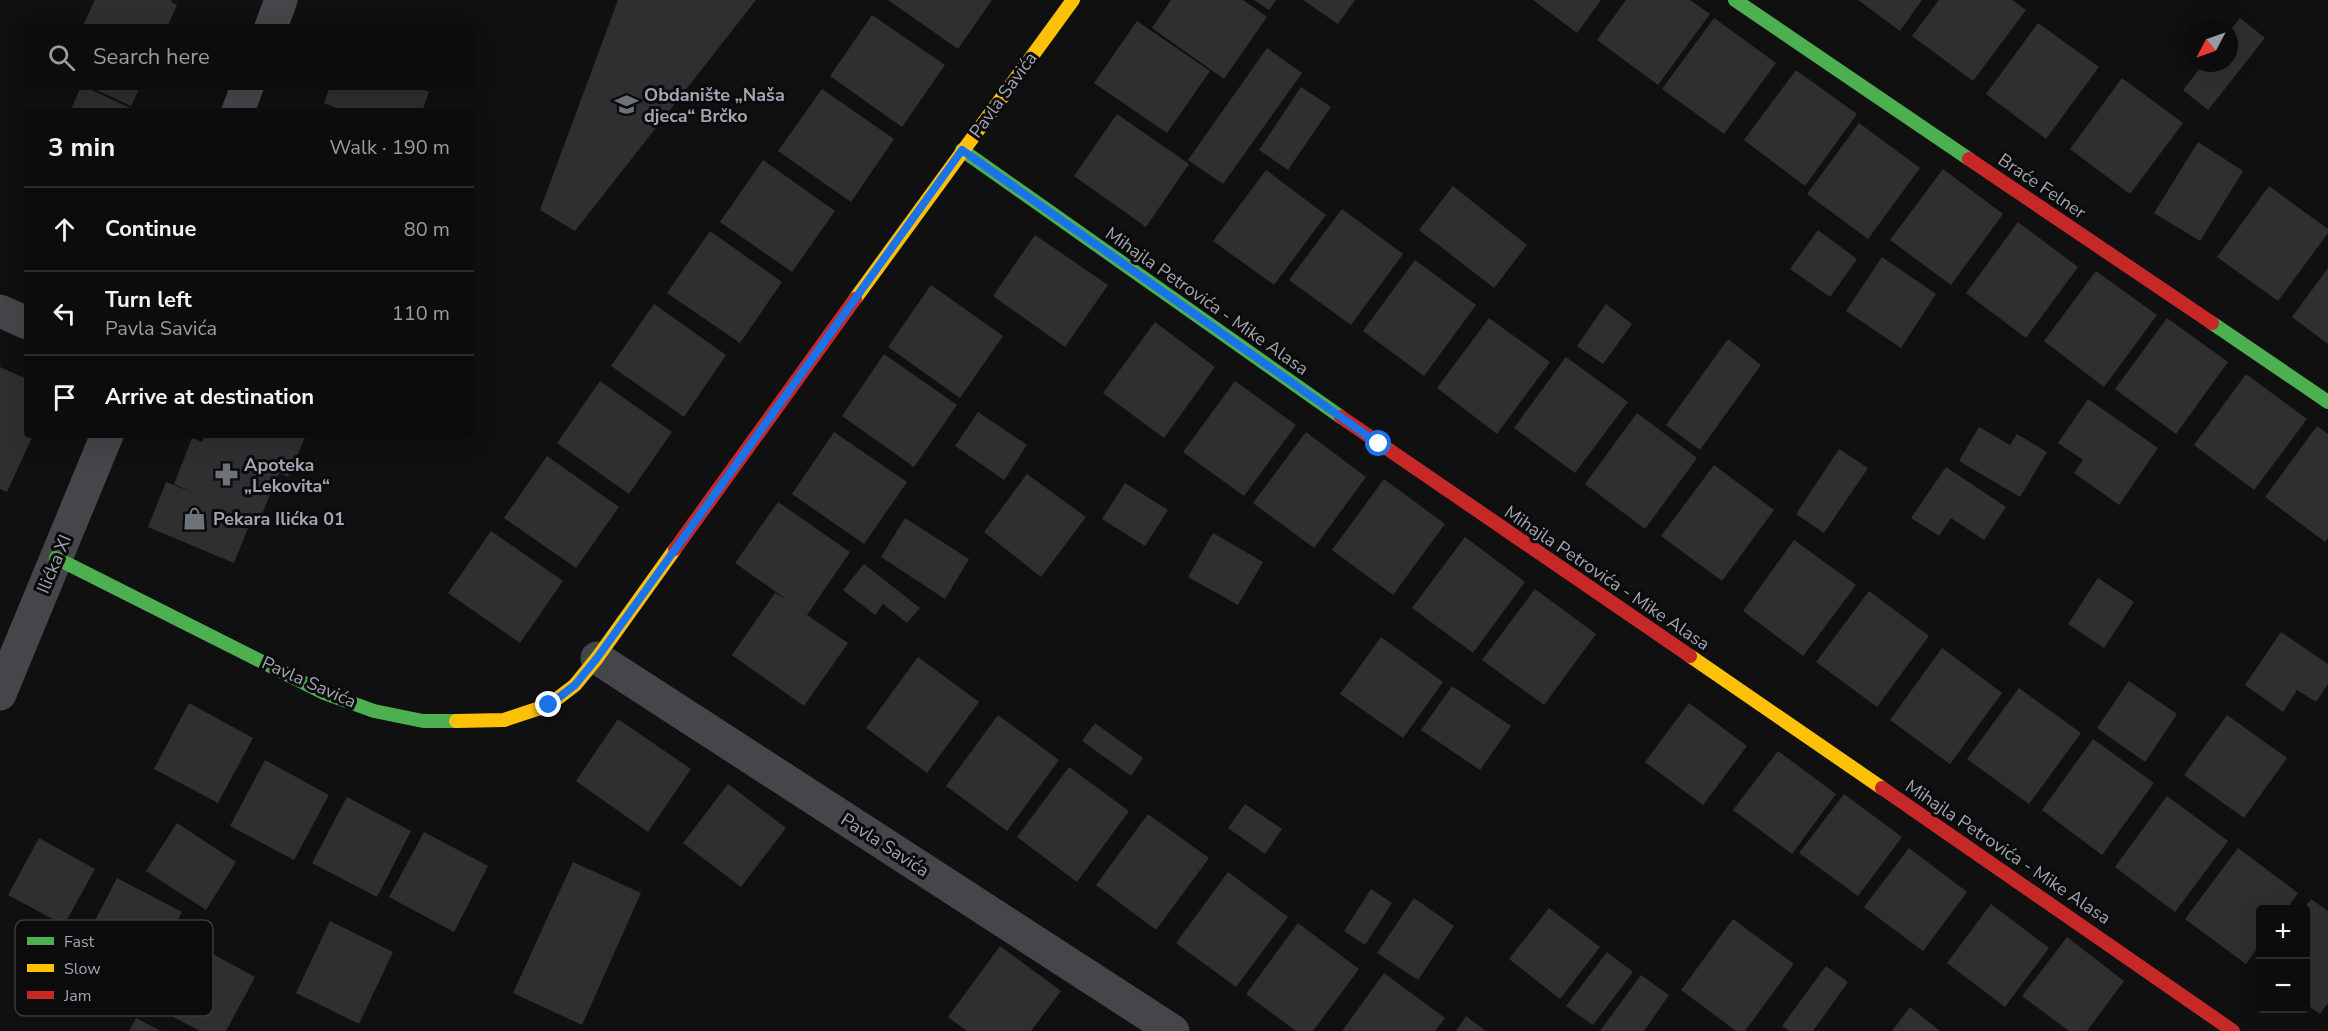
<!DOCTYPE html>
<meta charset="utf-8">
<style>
body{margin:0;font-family:"Nunito Sans",sans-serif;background:#151516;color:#f1f3f6}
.controls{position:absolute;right:18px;bottom:18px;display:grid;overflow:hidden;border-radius:6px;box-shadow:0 6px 24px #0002}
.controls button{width:54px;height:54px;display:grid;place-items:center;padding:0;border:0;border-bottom:2px solid #2c2c2e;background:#0c0c0d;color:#f1f3f6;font:30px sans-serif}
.compass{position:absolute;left:2184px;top:18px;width:54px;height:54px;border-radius:50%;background:#0c0c0d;box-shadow:0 6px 24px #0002;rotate:229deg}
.stop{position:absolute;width:18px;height:18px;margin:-14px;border:4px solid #1a73e8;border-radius:50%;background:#fff}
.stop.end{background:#1a73e8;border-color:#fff;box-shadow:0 2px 6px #0008}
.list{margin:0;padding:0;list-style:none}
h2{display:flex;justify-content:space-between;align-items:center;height:78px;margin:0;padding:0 24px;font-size:26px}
h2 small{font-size:20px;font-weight:400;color:#9a9b9d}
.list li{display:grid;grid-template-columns:39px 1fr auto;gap:18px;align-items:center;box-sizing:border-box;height:84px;padding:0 24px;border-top:2px solid #2c2c2e}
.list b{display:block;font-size:22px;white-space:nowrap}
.list p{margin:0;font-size:20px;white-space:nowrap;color:#9a9b9d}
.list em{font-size:20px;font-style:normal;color:#9a9b9d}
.icon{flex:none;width:33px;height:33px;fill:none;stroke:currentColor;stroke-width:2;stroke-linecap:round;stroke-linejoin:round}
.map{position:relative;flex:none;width:2328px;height:1031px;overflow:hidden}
.search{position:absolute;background:#0c0c0d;box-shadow:0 6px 24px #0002;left:24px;top:24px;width:450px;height:66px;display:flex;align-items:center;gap:15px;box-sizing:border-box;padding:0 21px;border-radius:6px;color:#9a9b9d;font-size:22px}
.panel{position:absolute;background:#0c0c0d;box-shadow:0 6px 24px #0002;left:24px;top:108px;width:450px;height:330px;border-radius:6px}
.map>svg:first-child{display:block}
.building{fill:#2f2f31}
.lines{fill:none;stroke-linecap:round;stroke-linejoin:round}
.street{stroke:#454649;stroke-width:33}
.fast{stroke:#4caf50;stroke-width:14}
.slow{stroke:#ffc107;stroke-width:14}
.jam{stroke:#c62828;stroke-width:14}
.route{stroke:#1a73e8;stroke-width:8}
.labels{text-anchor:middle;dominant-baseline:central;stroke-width:6;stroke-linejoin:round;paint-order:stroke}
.poi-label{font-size:18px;font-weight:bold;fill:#a1a6b2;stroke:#0b0b0c;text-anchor:start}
.street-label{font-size:18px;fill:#a1a6b2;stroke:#0b0b0c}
.key{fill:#0b0b0c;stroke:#383a3e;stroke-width:1.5}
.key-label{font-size:16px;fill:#a1a6b2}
</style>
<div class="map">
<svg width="2328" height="1031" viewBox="0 0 2328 1031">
<rect width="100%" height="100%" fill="#101011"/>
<!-- building -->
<g class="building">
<polygon points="95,0 172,0 171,2 177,5 167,27 82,27"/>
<polygon points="618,0 756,0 575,231 540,210"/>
<polygon points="888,0 992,0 958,49"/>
<polygon points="1171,0 1243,0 1267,17 1224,79 1152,28"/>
<polygon points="1254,0 1276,0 1269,10"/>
<polygon points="1303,0 1355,0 1338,24"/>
<polygon points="1533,0 1601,0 1577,33"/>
<polygon points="1626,0 1690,0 1710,14 1658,85 1597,40"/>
<polygon points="1858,0 1922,0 1900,31"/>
<polygon points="1939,0 2012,0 2026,10 1973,81 1912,36"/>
<polygon points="872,15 945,65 902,127 830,76"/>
<polygon points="1714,18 1776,63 1724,134 1662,89"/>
<polygon points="2240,18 2265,38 2208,110 2183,90 2204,63 2229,63 2229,32"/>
<polygon points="1137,21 1210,71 1167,133 1094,83"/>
<polygon points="2038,23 2099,67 2046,139 1986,94"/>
<polygon points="1267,48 1302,73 1223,184 1188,160"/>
<polygon points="1796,70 1857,114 1805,186 1744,140"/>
<polygon points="2122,78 2183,123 2130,194 2070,149"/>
<polygon points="81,87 85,87 137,111 70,111"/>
<polygon points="90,87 140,87 131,106"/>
<polygon points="330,87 416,87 429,92 422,111 344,111 324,103"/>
<polygon points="1301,87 1331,107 1288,170 1259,150"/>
<polygon points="822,89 894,139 851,202 778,151"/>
<polygon points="1117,114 1189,164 1146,227 1074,176"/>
<polygon points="1859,123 1920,168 1868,239 1807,194"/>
<polygon points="2198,142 2243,171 2200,241 2154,213"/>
<polygon points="763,160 835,211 792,272 720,222"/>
<polygon points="1943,169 2003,214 1951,285 1890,240"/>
<polygon points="1266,170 1326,215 1274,285 1213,241"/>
<polygon points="1453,186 1527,245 1494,288 1419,230"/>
<polygon points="2269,186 2328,229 2328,233 2278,301 2217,257"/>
<polygon points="1342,209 1403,254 1351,325 1289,280"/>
<polygon points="2018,222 2078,267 2026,338 1966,293"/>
<polygon points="1818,230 1857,259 1830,297 1790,269"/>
<polygon points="710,231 782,282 740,343 667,293"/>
<polygon points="1035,235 1108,285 1065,347 993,296"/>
<polygon points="1882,257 1936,294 1901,348 1846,311"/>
<polygon points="1415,260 1476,305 1424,376 1363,331"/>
<polygon points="2328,268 2328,344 2292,317"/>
<polygon points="2096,271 2157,315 2104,387 2044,341"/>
<polygon points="931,285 1003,336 960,398 888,347"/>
<polygon points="654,304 726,355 684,417 611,366"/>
<polygon points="1606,304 1632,324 1603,364 1577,346"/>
<polygon points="1489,318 1550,362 1497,434 1437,388"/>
<polygon points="2167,318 2228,362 2176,434 2115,389"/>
<polygon points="1155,322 1215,367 1164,438 1103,393"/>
<polygon points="1728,339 1761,365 1700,450 1666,425"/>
<polygon points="884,354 957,405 914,467 842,416"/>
<polygon points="1566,357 1628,402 1575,473 1514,428"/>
<polygon points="0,367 27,379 27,435 33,435 7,492 0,489"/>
<polygon points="2246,374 2307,419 2254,490 2194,445"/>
<polygon points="600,381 672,432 629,494 557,443"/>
<polygon points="1235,381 1296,425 1244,496 1183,452"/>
<polygon points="2088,399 2158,448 2119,505 2074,473 2083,460 2058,443"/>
<polygon points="978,412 1027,445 1004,480 955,446"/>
<polygon points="1637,413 1697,458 1645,529 1585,484"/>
<polygon points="2317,426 2328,434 2328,538 2325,542 2265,497"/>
<polygon points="1979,427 2010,445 2017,434 2047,452 2020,497 1959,461"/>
<polygon points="834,432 907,482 864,544 792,494"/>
<polygon points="1306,432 1366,477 1314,548 1253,503"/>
<polygon points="205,435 306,435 288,477 279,473 260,519 253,516 234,563 148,527 166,482 197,494 174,484 192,438 202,442"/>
<polygon points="1839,449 1868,468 1824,533 1796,514"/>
<polygon points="547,456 619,507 576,568 504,518"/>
<polygon points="1714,465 1774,510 1722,581 1661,536"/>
<polygon points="1946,467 2006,507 1984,540 1951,518 1939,536 1911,518"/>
<polygon points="1027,474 1086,517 1041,577 984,532"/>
<polygon points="1384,479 1445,524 1393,595 1332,550"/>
<polygon points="1125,483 1168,510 1145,546 1102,519"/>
<polygon points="778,502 850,552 807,615 848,643 804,706 732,655 775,593 786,599 735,563"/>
<polygon points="905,518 969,559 945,599 881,557"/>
<polygon points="491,531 563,581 520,643 448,593"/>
<polygon points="1213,533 1263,562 1238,605 1188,577"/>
<polygon points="1465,537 1525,582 1473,653 1412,608"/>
<polygon points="1794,540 1856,585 1803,656 1743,611"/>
<polygon points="864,564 920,608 907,623 883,604 875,615 843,590"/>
<polygon points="2098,578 2134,602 2104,648 2068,624"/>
<polygon points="1535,589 1596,634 1544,705 1482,660"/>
<polygon points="1869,591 1929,636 1877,707 1816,662"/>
<polygon points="2281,632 2328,664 2328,684 2316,702 2297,690 2283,712 2245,685"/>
<polygon points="1381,637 1443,682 1403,738 1340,694"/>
<polygon points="1942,648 2002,693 1950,764 1890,720"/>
<polygon points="918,657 979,702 927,773 866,728"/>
<polygon points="2129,681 2177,714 2145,762 2097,728"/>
<polygon points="1452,686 1511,726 1480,770 1421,730"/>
<polygon points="2019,688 2081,733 2029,804 1967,759"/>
<polygon points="189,703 253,738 218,803 154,769"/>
<polygon points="1689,703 1747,746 1703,805 1645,762"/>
<polygon points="998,715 1059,760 1007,831 946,786"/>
<polygon points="2227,715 2287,758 2244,818 2184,775"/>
<polygon points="618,719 691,769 648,832 576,781"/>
<polygon points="1095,723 1143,758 1131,776 1082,741"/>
<polygon points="2093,739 2154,783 2102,855 2042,810"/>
<polygon points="1778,751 1836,794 1792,854 1733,810"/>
<polygon points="265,760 329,795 294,860 230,826"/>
<polygon points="1069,767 1129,811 1077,882 1017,837"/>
<polygon points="728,784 786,828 741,887 683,843"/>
<polygon points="1844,794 1902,837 1858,896 1799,853"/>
<polygon points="2167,796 2228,841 2175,912 2115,867"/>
<polygon points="347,797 411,831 377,897 312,863"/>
<polygon points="1245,804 1282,829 1265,854 1228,828"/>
<polygon points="1148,814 1209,858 1156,930 1096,885"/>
<polygon points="177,823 236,862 206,910 146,871"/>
<polygon points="424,832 488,866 454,932 389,897"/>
<polygon points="39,838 95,869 64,925 8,895"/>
<polygon points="1909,848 1967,892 1923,951 1864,907"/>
<polygon points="2238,848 2298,893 2286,910 2260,910 2260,944 2246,964 2185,919"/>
<polygon points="573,862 641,893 582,1025 513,993"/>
<polygon points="1228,872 1288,917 1236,987 1176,943"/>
<polygon points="117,878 182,912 146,978 83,944"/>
<polygon points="1371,889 1392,903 1365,945 1344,931"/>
<polygon points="1414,898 1454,926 1418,980 1377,953"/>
<polygon points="2311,899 2328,911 2328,1003 2320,1014 2306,1004 2306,910 2303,910"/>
<polygon points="1991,904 2049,948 2005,1007 1947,963"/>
<polygon points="1549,908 1600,947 1560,999 1509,959"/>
<polygon points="1733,919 1794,964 1745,1031 1736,1031 1681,990"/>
<polygon points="330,921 393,952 359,1024 296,993"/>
<polygon points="1298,923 1359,969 1313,1031 1296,1031 1246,994"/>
<polygon points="2067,937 2124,981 2087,1031 2069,1031 2022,996"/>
<polygon points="191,942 255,977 226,1031 200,1031 156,1008"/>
<polygon points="1000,946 1061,991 1031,1031 967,1031 948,1017"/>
<polygon points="1607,952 1633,972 1593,1025 1566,1006"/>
<polygon points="1826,966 1848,982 1813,1031 1789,1031 1782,1026"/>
<polygon points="1384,973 1445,1018 1435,1031 1342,1031"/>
<polygon points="1641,975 1669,995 1644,1031 1600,1031"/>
<polygon points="1910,1007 1940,1031 1892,1031"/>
<polygon points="1466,1016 1486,1031 1456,1031"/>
<polygon points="136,1018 161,1031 129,1031"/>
</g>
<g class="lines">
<!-- street -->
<g class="street">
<polyline points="271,27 281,0"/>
<polyline points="238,111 247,87"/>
<polyline points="0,311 27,323"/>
<polyline points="597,658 1173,1031"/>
<polyline points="0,694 107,435"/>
</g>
<!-- fast -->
<g class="fast">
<polyline points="1735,0 1969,159"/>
<polyline points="962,150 1341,417"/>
<polyline points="2212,323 2328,402"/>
<polyline points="56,558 324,693 374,711 423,721 456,721"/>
</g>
<!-- slow -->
<g class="slow">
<polyline points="855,299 1073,0"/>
<polyline points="1690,656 1882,788"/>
<polyline points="456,721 504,720 549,705 575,685 597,658 675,549"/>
</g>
<!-- jam -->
<g class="jam">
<polyline points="1969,159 2212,323"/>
<polyline points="1341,417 1690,656"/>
<polyline points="675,549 855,299"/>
<polyline points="1882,788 2233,1031"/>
</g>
</g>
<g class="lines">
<!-- route -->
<polyline class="route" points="549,705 575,685 597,658 962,150 1379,444"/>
</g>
<!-- icons -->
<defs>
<symbol id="school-bare" viewBox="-9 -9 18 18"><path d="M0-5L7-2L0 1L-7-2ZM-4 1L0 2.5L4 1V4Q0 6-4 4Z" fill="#6e727a" stroke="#0b0b0c" stroke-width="2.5" paint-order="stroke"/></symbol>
<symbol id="pharmacy-bare" viewBox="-9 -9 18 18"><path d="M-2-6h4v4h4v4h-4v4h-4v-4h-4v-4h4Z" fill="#6e727a" stroke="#0b0b0c" stroke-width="2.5" paint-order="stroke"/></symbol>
<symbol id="shop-bare" viewBox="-9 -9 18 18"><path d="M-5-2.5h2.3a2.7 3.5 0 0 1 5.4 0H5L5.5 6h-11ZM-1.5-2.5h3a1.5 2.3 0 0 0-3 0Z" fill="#6e727a" stroke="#0b0b0c" stroke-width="2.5" paint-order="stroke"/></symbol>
</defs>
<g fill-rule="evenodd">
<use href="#school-bare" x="610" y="88" width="33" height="33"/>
<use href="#pharmacy-bare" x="210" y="458" width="33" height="33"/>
<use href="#shop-bare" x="178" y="502" width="33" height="33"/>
</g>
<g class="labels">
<!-- poi labels -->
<g class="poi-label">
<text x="644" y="95">Obdanište „Naša<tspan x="644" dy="21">djeca“ Brčko</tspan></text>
<text x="244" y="465">Apoteka<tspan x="244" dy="21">„Lekovita“</tspan></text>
<text x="213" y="519">Pekara Ilićka 01</text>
</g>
<!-- street labels -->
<g class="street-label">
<text transform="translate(1003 95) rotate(-54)">Pavla Savića</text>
<text transform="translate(2042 186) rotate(34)">Braće Felner</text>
<text transform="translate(1207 301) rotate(35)">Mihajla Petrovića - Mike Alasa</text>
<text transform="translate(54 564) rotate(-67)">Ilićka XI</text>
<text transform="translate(1607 578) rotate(34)">Mihajla Petrovića - Mike Alasa</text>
<text transform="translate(309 682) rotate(24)">Pavla Savića</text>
<text transform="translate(885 845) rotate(33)">Pavla Savića</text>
<text transform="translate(2008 852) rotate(34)">Mihajla Petrovića - Mike Alasa</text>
</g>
</g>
<!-- legend -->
<rect x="15" y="920" width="198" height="96" rx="9" class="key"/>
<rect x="27" y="937" width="27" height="8" fill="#4caf50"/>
<rect x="27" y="964" width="27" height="8" fill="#ffc107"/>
<rect x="27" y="991" width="27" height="8" fill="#c62828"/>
<g class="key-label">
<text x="64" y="947">Fast</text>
<text x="64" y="974">Slow</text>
<text x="64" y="1001">Jam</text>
</g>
</svg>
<div class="controls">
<button>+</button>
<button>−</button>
</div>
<svg class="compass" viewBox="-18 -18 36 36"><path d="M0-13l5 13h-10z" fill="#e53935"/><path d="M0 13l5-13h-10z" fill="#9a9b9d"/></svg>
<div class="stop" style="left:1379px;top:444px"></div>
<div class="stop end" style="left:549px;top:705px"></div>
<div class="search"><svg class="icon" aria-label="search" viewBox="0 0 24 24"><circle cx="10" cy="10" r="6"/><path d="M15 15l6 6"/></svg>Search here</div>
<section class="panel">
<h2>3 min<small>Walk · 190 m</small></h2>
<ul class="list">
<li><svg class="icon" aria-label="ahead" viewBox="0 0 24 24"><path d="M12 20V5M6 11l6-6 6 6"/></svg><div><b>Continue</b></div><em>80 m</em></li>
<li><svg class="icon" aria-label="left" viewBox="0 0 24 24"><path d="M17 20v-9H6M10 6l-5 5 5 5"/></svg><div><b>Turn left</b><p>Pavla Savića</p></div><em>110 m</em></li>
<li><svg class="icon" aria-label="arrive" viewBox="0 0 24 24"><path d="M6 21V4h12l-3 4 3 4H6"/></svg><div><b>Arrive at destination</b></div></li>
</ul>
</section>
</div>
